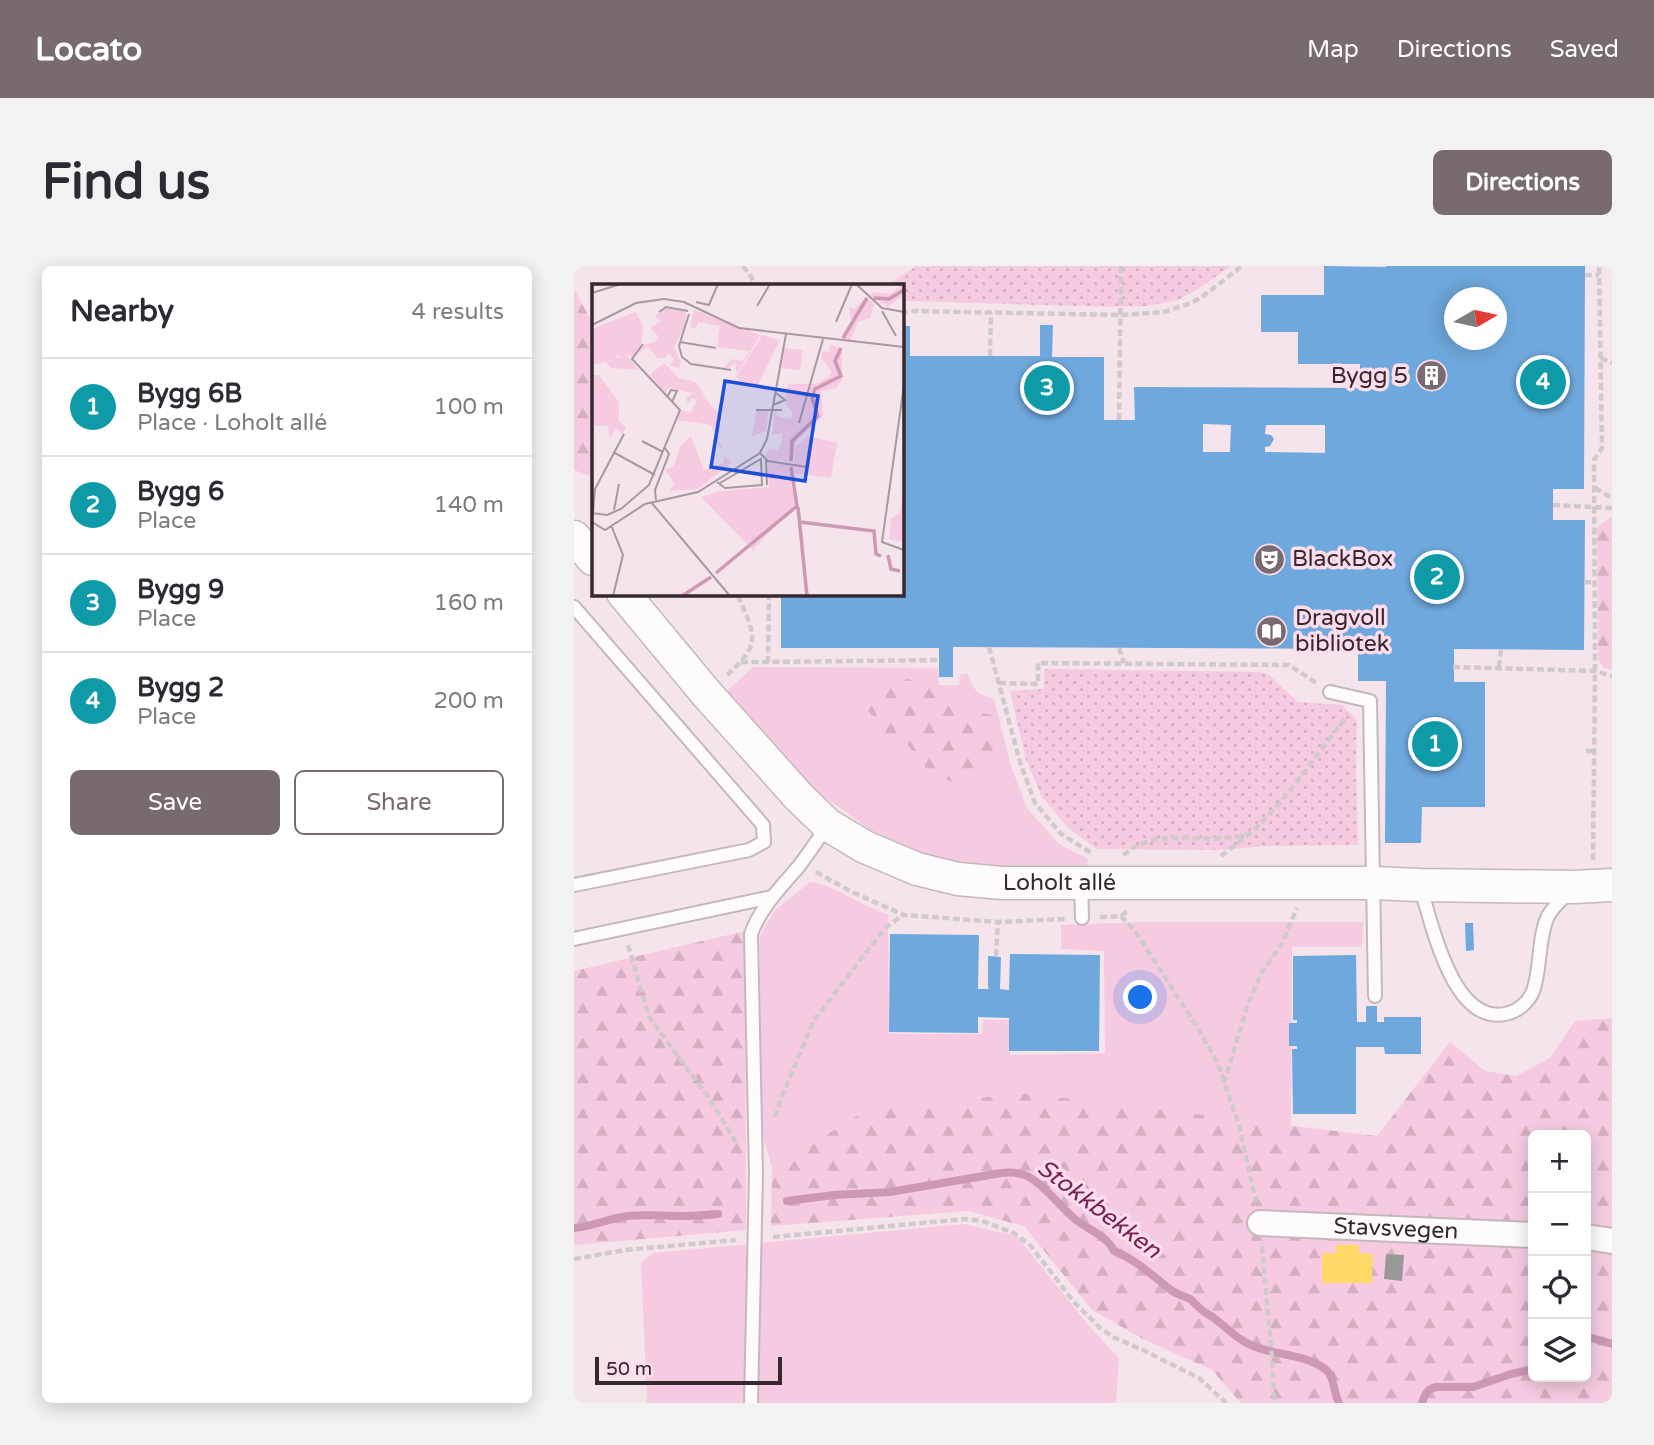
<!DOCTYPE html>
<meta charset="utf-8">
<style>
body{margin:0;font-family:"Varela Round",sans-serif;background:#f2f2f3;color:#2b2b33}
.controls{position:absolute;right:21px;bottom:21px;display:grid;overflow:hidden;border-radius:10px;box-shadow:0 4px 18px #0003}
.controls button{width:63px;height:63px;display:grid;place-items:center;padding:0;border:0;border-bottom:2px solid #e1e1e2;background:#fff;color:#2b2b33;font:35px sans-serif}
.compass{position:absolute;left:870px;top:21px;width:63px;height:63px;border-radius:50%;background:#fff;box-shadow:0 4px 18px #0003;rotate:81deg}
.scale{position:absolute;left:21px;bottom:18px;width:187px;box-sizing:border-box;padding-left:7px;border:4px solid #35292f;border-top:0;font-size:19px;line-height:24px;white-space:nowrap;color:#35292f;-webkit-text-stroke:5px #fddcec;paint-order:stroke}
.you{position:absolute;left:567px;top:732px;width:24px;height:24px;margin:-18px;border:5px solid #fff;border-radius:50%;background:#1a73e8;box-shadow:0 0 0 10px #1a73e833}
.badge{display:grid;place-items:center;width:46px;height:46px;border-radius:50%;background:#786a71;color:#fff;font-size:23px;font-weight:700}
.pin{position:absolute;translate:-50% -50%;border:4px solid #fff;box-shadow:0 2px 7px #0006}
.list{margin:0;padding:0;list-style:none}
h2{display:flex;justify-content:space-between;align-items:center;height:91px;margin:0;padding:0 28px;font-size:30px}
h2 small{font-size:23px;font-weight:400;color:#7c7c81}
.list li{display:grid;grid-template-columns:46px 1fr auto;gap:21px;align-items:center;box-sizing:border-box;height:98px;padding:0 28px;border-top:2px solid #e1e1e2}
.list b{display:block;font-size:26px;white-space:nowrap}
.list p{margin:0;font-size:23px;white-space:nowrap;color:#7c7c81}
.list em{font-size:23px;font-style:normal;color:#7c7c81}
.actions{display:flex;gap:14px;padding:21px 28px}
.actions a{flex:1;padding:16px 0;border:2px solid #786a71;border-radius:10px;text-align:center;font-size:24px;color:#786a71}
.actions .main{background:#786a71;color:#fff}
.icon{flex:none;width:38px;height:38px;fill:none;stroke:currentColor;stroke-width:2;stroke-linecap:round;stroke-linejoin:round}
.map{position:relative;flex:none;width:1038px;height:1137px;overflow:hidden;border-radius:10px}
header{display:flex;align-items:center;gap:42px;box-sizing:border-box;height:98px;padding:0 35px;background:#786a71;color:#fff}
header strong{font-size:33px}
nav{display:flex;gap:38px;margin-inline-start:auto;font-size:24px}
.intro{display:flex;align-items:center;justify-content:space-between;box-sizing:border-box;height:168px;padding:0 42px}
h1{margin:0;font-size:49px}
.button{padding:18px 32px;border-radius:10px;background:#786a71;color:#fff;font-size:24px;font-weight:700}
main{display:flex;gap:42px;padding:0 42px}
aside{flex:1;background:#fff;border-radius:10px;box-shadow:0 4px 18px #0003}
.map>svg:first-child{display:block}
.grass{fill:#f6cbe1}
.forest{fill:url(#forest-firs);fill-rule:evenodd}
.park{fill:url(#park-dots)}
.homes{fill:#ffd966}
.schools{fill:#6fa8dc;fill-rule:evenodd}
.industry{fill:#999}
.lines{fill:none;stroke-linecap:round;stroke-linejoin:round}
.stream{stroke:#cc98b4;stroke-width:8}
.service-casing{stroke:#c5b7be;stroke-width:16}
.minor-casing{stroke:#c5b7be;stroke-width:28}
.tertiary-casing{stroke:#c5b7be;stroke-width:35}
.path{stroke:#d0cacc;stroke-width:4.5;stroke-dasharray:7 3.5;stroke-linecap:butt}
.service{stroke:#fefbfc;stroke-width:12}
.minor{stroke:#fefbfc;stroke-width:24}
.tertiary{stroke:#fefbfc;stroke-width:32}
.path-bridge{stroke:#d0cacc;stroke-width:4.5;stroke-dasharray:7 3.5;stroke-linecap:butt}
.labels{text-anchor:middle;dominant-baseline:central;stroke-width:7;stroke-linejoin:round;paint-order:stroke}
.poi-label{font-size:23px;fill:#35292f;stroke:#fddcec;text-anchor:start}
.street-label{font-size:23px;fill:#35292f;stroke:#fddcec}
.water-label{font-size:24px;font-style:italic;fill:#752356;stroke:#fddcec}
.inset-river{fill:none;stroke:#cc98b4;stroke-width:3.5}
.inset-road{fill:none;stroke:#a899a0;stroke-width:2}
.view{fill:#1d4ed8;fill-opacity:0.15;stroke:#1d4ed8;stroke-width:3.5}
.inset-edge{fill:none;stroke:#35292f;stroke-width:3.5}
</style>
<header>
<strong>Locato</strong>
<nav><a>Map</a><a>Directions</a><a>Saved</a></nav>
</header>
<div class="intro"><h1>Find us</h1><a class="button">Directions</a></div>
<main>
<aside>
<h2>Nearby<small>4 results</small></h2>
<ul class="list">
<li><span class="badge" style="background:#0f9aa8">1</span><div><b>Bygg 6B</b><p>Place · Loholt allé</p></div><em>100 m</em></li>
<li><span class="badge" style="background:#0f9aa8">2</span><div><b>Bygg 6</b><p>Place</p></div><em>140 m</em></li>
<li><span class="badge" style="background:#0f9aa8">3</span><div><b>Bygg 9</b><p>Place</p></div><em>160 m</em></li>
<li><span class="badge" style="background:#0f9aa8">4</span><div><b>Bygg 2</b><p>Place</p></div><em>200 m</em></li>
</ul>
<div class="actions"><a class="main">Save</a><a>Share</a></div>
</aside>
<div class="map">
<svg width="1038" height="1137" viewBox="0 0 1038 1137">
<defs>
<pattern id="forest-firs" width="22" height="20" patternUnits="userSpaceOnUse" patternTransform="scale(1.75)"><rect width="22" height="20" fill="#f6cbe1"/><path d="M5 1l3.5 6h-7zM16 11l3.5 6h-7z" fill="#d4aec1"/></pattern>
<pattern id="park-dots" width="8" height="8" patternUnits="userSpaceOnUse" patternTransform="scale(1.75)"><rect width="8" height="8" fill="#f6cbe1"/><path d="M2 2h.1M6 6h.1" fill="none" stroke="#d4aec1" stroke-width="1.8" stroke-linecap="round"/></pattern>
</defs>
<rect width="100%" height="100%" fill="#f5e4ec"/>
<!-- grass -->
<g class="grass">
<path d="M179 401 364 402 365 419H385L386 409 393 407C399 424 403 428 420 433L437 500 453 542 485 578 514 593 512 604 423 601 350 591 298 565 231 517 153 425Z"/>
<path d="M236 616C253 618 263 625 278 632 290 639 302 644 314 649L315 768H408L409 754H435L436 789 531 787 530 685 487 683V659L571 656H789L788 681H718L717 860 448 827 291 845 198 902 187 864 186 670 201 644Z"/>
<polygon points="390,958 443,970 515,1060 545,1092 542,1137 73,1137 67,997 79,987"/>
</g>
<!-- forest -->
<g class="forest">
<polygon points="0,23 19,58 19,211 0,204"/>
<polygon points="1038,250 1038,404 1029,401 1024,394 1023,261"/>
<polygon points="333,413 356,419 381,443 419,449 427,482 419,501 405,513 385,519 354,505 334,479 310,468 290,438 299,422"/>
<polygon points="171,665 172,964 0,979 0,705"/>
<path d="M1038 752V1137H667L638 1104 569 1073 518 1044 450 960 394 945 197 960 198 902 291 845 448 827 803 870 876 776 911 805 942 810 976 792 1001 755ZM959 869H1012V1111H959Z"/>
</g>
<!-- park -->
<g class="park">
<polygon points="342,0 657,0 621,25 604,34 573,40 538,41 333,35 327,37 327,19 314,19"/>
<polygon points="470,403 687,406 695,409 724,436 768,439 783,454 782,501 784,579 694,580 644,584 523,583 493,561 468,531 452,494 436,425 470,423"/>
</g>
<!-- homes -->
<polygon class="homes" points="762,979 785,979 785,987 799,988 798,1017 748,1017 748,987 762,987"/>
<!-- schools -->
<g class="schools">
<path d="M750 0 812 1V0H1011L1010 223H979V254H1011L1010 384 880 383V416H911V541H848L847 577H811L812 415H784V383L379 381V411H365V382H207V327H327V60H336V90H466V59H479L478 91H530V154H561L560 121 786 122V98H724V66H687V29H750ZM880 32H922V74H880ZM629 158 657 159 656 186H629ZM692 159H751V187L691 186V181L696 180 700 173 697 169 691 168Z"/>
<polygon points="891,657 899,657 900,684 892,685"/>
<polygon points="316,668 405,669 404,723 416,723 414,722 414,690 427,691 426,723 435,724 436,688 526,689 525,785 435,785 435,752 404,751 404,767 315,766"/>
<polygon points="782,689 783,756 792,756 792,740 803,740 803,756 810,756 810,751 847,751 847,788 811,788 810,781 782,781 782,848 719,848 718,783 723,783 723,780 715,780 715,757 723,757 723,754 719,754 719,690"/>
</g>
<!-- industry -->
<polygon class="industry" points="812,988 830,989 828,1015 810,1013"/>
<g class="lines">
<!-- stream -->
<g class="stream">
<path d="M213 935 260 929 316 926 427 907C436 906 445 906 453 910 470 918 487 942 502 954 515 964 533 970 540 985 561 993 579 1010 597 1024 602 1028 610 1030 616 1033 620 1036 624 1041 628 1044 632 1048 637 1049 641 1053 651 1060 660 1070 671 1076 695 1090 728 1086 751 1103 761 1111 759 1126 765 1137"/>
<path d="M0 962C18 961 35 952 54 950 73 948 91 950 110 950 121 950 133 949 144 948"/>
<polyline points="1012,1072 1018,1072 1038,1078"/>
<path d="M848 1137C851 1128 853 1123 862 1121H899L937 1108 959 1103"/>
</g>
<defs>
<g id="service">
<polyline points="0,341 189,559 190,576 175,584 0,619"/>
<polyline points="756,426 796,435 801,730"/>
<polyline points="507,618 508,652"/>
<path d="M846 620C858 657 878 758 931 748 943 746 955 736 959 725 967 704 964 670 974 650 979 641 988 633 995 626"/>
<polyline points="0,673 198,631"/>
<path d="M177 1137 182 908 177 668C186 642 208 620 225 600 235 587 244 573 254 559"/>
</g>
<g id="minor">
<path id="s1" d="M686 957 959 969"/>
<polyline points="1012,971 1038,975"/>
</g>
<g id="tertiary">
<polyline points="0,271 19,293"/>
<path id="s2" d="M49 327 132 427 225 531 254 559 291 581 343 603 384 613 428 617H799L845 619 1000 621 1038 619"/>
</g>
</defs>
<!-- service casing -->
<use href="#service" class="service-casing"/>
<!-- minor casing -->
<use href="#minor" class="minor-casing"/>
<!-- tertiary casing -->
<use href="#tertiary" class="tertiary-casing"/>
<!-- path -->
<g class="path">
<polyline points="169,0 183,19"/>
<polyline points="1011,9 1025,9"/>
<polyline points="327,47 339,45 547,49 590,46 617,37 628,31 668,0"/>
<polyline points="416,90 417,47"/>
<polyline points="1027,92 1038,97"/>
<polyline points="545,154 547,0"/>
<polyline points="1021,222 1038,232"/>
<polyline points="1010,316 1021,317"/>
<polyline points="195,327 194,396 365,394"/>
<polyline points="415,381 446,496 461,537 487,568 519,588"/>
<polyline points="545,382 550,397"/>
<polyline points="167,396 194,396"/>
<polyline points="879,401 1021,405 1038,410"/>
<polyline points="925,401 927,383"/>
<path d="M153 409C190 376 180 369 163 327"/>
<polyline points="425,417 464,418 464,397 715,399 744,418"/>
<polyline points="1012,485 1020,485"/>
<path d="M549 589C554 586 558 582 563 580 593 564 639 579 673 568"/>
<polyline points="647,590 679,565 706,537 774,449"/>
<polyline points="1019,594 1021,405 1020,194 1028,182 1025,0"/>
<polyline points="242,606 278,626 330,649 424,656 493,653"/>
<polyline points="547,650 563,668 625,764 644,798 665,859 682,936"/>
<polyline points="526,651 547,650 554,645"/>
<polyline points="54,679 75,751 135,832 163,878"/>
<polyline points="422,690 424,656"/>
<polyline points="650,817 674,738 688,706 708,678 723,642"/>
<polyline points="201,851 208,830 240,754 311,662 329,649"/>
<polyline points="199,971 391,953 408,955 440,967 456,979 500,1036 526,1062 539,1071 571,1085 625,1112 652,1137"/>
<polyline points="688,980 699,1103 700,1137"/>
<polyline points="0,993 51,984 162,974"/>
</g>
<!-- service -->
<use href="#service" class="service"/>
<!-- minor -->
<use href="#minor" class="minor"/>
<!-- tertiary -->
<use href="#tertiary" class="tertiary"/>
<!-- path-bridge -->
<polyline class="path-bridge" points="979,239 1038,242"/>
</g>
<!-- icons -->
<defs>
<symbol id="building-disc" viewBox="-11 -11 22 22"><circle r="9.5" fill="#786a71" stroke="#fddcec"/><path d="M-4-6H4V6H1V3H-1V6H-4ZM-2.5-4.3h1.7v1.8h-1.7ZM.8-4.3h1.7v1.8H.8ZM-2.5-1h1.7V.8h-1.7ZM.8-1h1.7V.8H.8Z" fill="#fff"/></symbol>
<symbol id="theatre-disc" viewBox="-11 -11 22 22"><circle r="9.5" fill="#786a71" stroke="#fddcec"/><path d="M-5-5.5Q0-4 5-5.5V0Q5 5 0 6Q-5 5-5 0ZM-3.3-2.5H-1v1.5H-3.3ZM1-2.5H3.3v1.5H1ZM-2.8 1Q0 5.5 2.8 1Z" fill="#fff"/></symbol>
<symbol id="library-disc" viewBox="-11 -11 22 22"><circle r="9.5" fill="#786a71" stroke="#fddcec"/><path d="M-6-4Q-3-5.5-.7-3.5V5Q-3 3-6 4ZM6-4Q3-5.5 .7-3.5V5Q3 3 6 4Z" fill="#fff"/></symbol>
</defs>
<g fill-rule="evenodd">
<use href="#building-disc" x="840" y="92" width="35" height="35"/>
<use href="#theatre-disc" x="678" y="276" width="35" height="35"/>
<use href="#library-disc" x="680" y="348" width="35" height="35"/>
</g>
<g class="labels">
<!-- poi labels -->
<g class="poi-label">
<text x="834" y="110" text-anchor="end">Bygg 5</text>
<text x="718" y="293">BlackBox</text>
<text x="721" y="352">Dragvoll<tspan x="721" dy="26">bibliotek</tspan></text>
</g>
<!-- street labels -->
<g class="street-label">
<text stroke="none"><textPath href="#s2" startOffset="553">Loholt allé</textPath></text>
<text stroke="none"><textPath href="#s1" startOffset="136">Stavsvegen</textPath></text>
</g>
<!-- water labels -->
<g class="water-label">
<text transform="translate(525 943) rotate(37)">Stokkbekken</text>
</g>
</g>
<!-- overview -->
<g transform="translate(18 18)">
<rect width="312" height="312" fill="#f5e4ec"/>
<path d="M102 26 168 51 145 90 143 79 136 84H131L140 75 151 77 157 67 125 63 128 42 106 38 104 44 98 43ZM192 64 211 66 208 86 189 84ZM34 70 46 86 20 84V76ZM183 126 185 132 199 135 193 157 196 178 177 176 173 171 177 165 186 167 190 157V149L180 151ZM216 152 245 159 239 194 201 189 203 163Z" fill="#f6cbe1"/>
<path d="M311 0V11L296 23 278 12 281 8 298 10ZM274 13 282 20 278 34 266 38 258 57 250 55 259 37 257 23 263 25ZM74 24 94 27 93 43 82 63 89 78 87 84 78 82 82 75 76 69 73 74H66L56 63 40 73 35 70 34 76 25 71 20 84 13 78 0 81V45L44 28 51 42 49 61 63 58 66 52 58 44 69 37 63 32ZM170 51 188 56 165 103 154 102 144 93ZM238 60 250 65V96L244 104 229 107 231 132 204 158 201 179 196 178 193 157 201 128 194 121 195 100H223L237 93 239 87 229 74 230 67 237 68ZM72 79 87 94 104 98 113 112 77 104 73 109 58 91ZM0 91H7L27 118V137L34 144 31 150 24 145 17 155 16 142H0ZM99 152 112 186 132 179V171L140 178 106 205 76 207 83 200 73 186 82 182 88 162ZM176 177 201 181 199 201 205 218 161 266 109 213 128 207 177 203ZM311 212V258L297 255 299 234 307 230Z" fill="#f6cbe1"/>
<path d="M106 107 129 132 126 156 130 164H128L119 141 85 136 89 126 99 129 105 116 100 114 96 120 94 114ZM165 125 177 126 174 147 160 152Z" fill="#f6cbe1"/>
<path class="inset-river" d="M282 14 297 15 312 6M251 54 275 14M199 177 200 157 226 132 220 114 223 105 249 92 243 77 249 64M206 223 215 312M208 238 282 247 284 270 289 272M296 271 299 285 308 287M124 289 205 222 199 183M90 312 119 293"/>
<path class="inset-road" d="M264 0 290 24 312 28M0 9 29 0M104 18 117 21 126 0M165 22 178 0M290 27 304 52M67 28 74 23 96 27M97 30 87 62 90 73 99 80 139 86M244 38 260 0M0 41 44 19 72 15 92 18 147 44 312 63M88 58 124 64M312 101 290 258 312 266M75 113 79 106 85 107 80 118M181 121 193 116 184 109M164 126H190M207 139 231 55M50 157 71 168M21 168 63 191M168 169 176 177 215 183M174 175 175 201M125 198 133 204 170 201 169 175 128 199M64 216 63 206 77 170 73 164M59 218 138 312M22 226 27 200M0 229 15 231 29 225 57 201 88 126 40 75 51 60M1 229 3 205 32 150M0 238 13 246 53 220 106 208 168 169 175 155 194 50M19 241 31 271 21 312"/>
<path class="view" d="M133 97 226 112 213 197 119 183Z"/>
<rect width="312" height="312" class="inset-edge"/>
</g>
</svg>
<div class="controls">
<button>+</button>
<button>−</button>
<button><svg class="icon" aria-label="locate" viewBox="0 0 24 24"><circle cx="12" cy="12" r="6"/><path d="M12 2v4M12 18v4M2 12h4M18 12h4"/></svg></button>
<button><svg class="icon" aria-label="layers" viewBox="0 0 24 24"><path d="M12 4l9 5-9 5-9-5zM3 14l9 5 9-5"/></svg></button>
</div>
<svg class="compass" viewBox="-18 -18 36 36"><path d="M0-13l5 13h-10z" fill="#e53935"/><path d="M0 13l5-13h-10z" fill="#7c7c81"/></svg>
<div class="scale">50 m</div>
<div class="you"></div>
<div class="pin badge" style="left:861px;top:478px;background:#0f9aa8">1</div>
<div class="pin badge" style="left:863px;top:311px;background:#0f9aa8">2</div>
<div class="pin badge" style="left:473px;top:122px;background:#0f9aa8">3</div>
<div class="pin badge" style="left:969px;top:116px;background:#0f9aa8">4</div>
</div>
</main>
